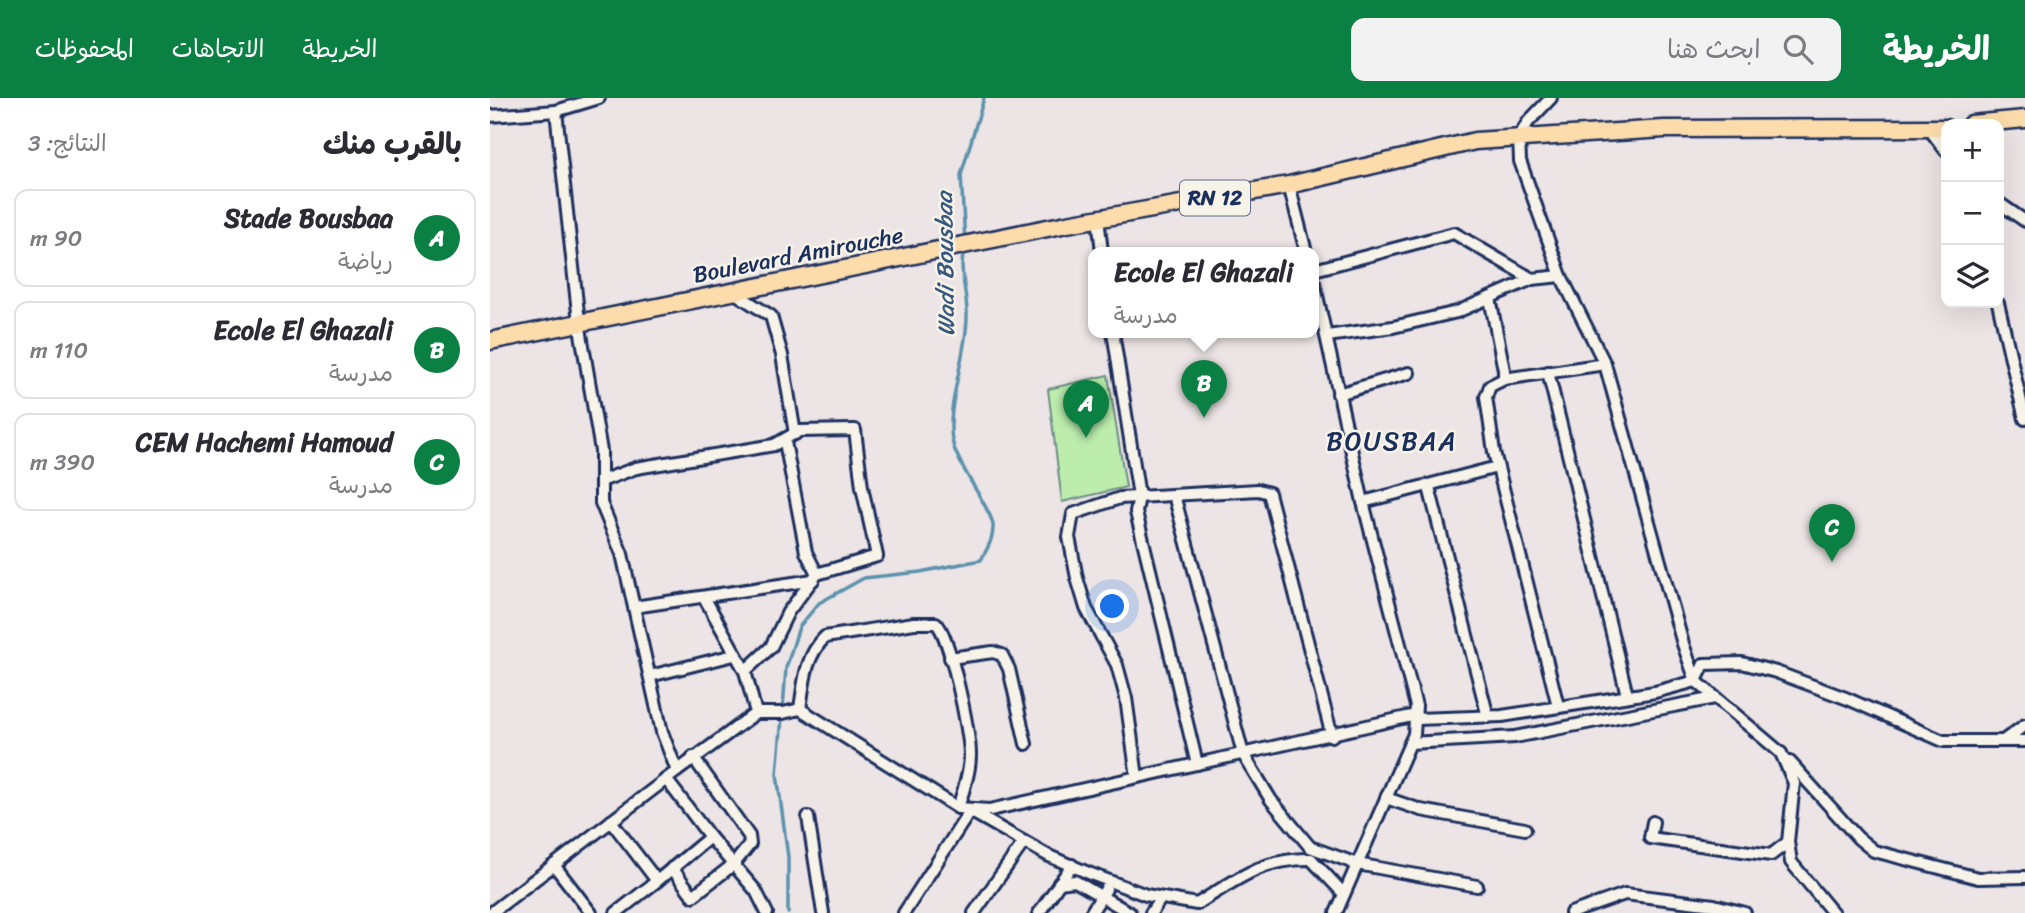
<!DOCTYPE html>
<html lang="ar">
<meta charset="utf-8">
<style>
body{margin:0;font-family:Sriracha,"Playpen Sans Arabic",sans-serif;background:#f2f2f3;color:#2b2b33;direction:rtl}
.controls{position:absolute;right:21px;top:21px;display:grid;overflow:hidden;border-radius:14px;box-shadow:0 7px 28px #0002}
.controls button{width:63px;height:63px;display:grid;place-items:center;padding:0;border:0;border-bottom:2px solid #e1e1e2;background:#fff;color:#2b2b33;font:35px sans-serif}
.you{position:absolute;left:623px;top:509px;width:24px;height:24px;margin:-18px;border:5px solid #fff;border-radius:50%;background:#1a73e8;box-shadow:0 0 0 10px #1a73e833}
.badge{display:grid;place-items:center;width:46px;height:46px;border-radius:50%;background:#0b8043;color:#fff;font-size:23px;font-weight:700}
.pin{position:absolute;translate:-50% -58px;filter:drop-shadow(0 2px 4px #0008)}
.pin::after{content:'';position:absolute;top:37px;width:24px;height:21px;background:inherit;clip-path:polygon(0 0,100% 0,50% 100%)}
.popup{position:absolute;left:598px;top:149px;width:231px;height:91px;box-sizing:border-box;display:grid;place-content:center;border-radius:14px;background:#fff;filter:drop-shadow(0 2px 5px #0005);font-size:23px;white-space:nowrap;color:#7c7c81}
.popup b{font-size:26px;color:#2b2b33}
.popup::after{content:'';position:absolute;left:50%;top:100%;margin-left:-14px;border:14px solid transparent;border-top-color:#fff}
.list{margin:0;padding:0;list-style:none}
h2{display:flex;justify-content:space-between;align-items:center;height:91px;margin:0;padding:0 28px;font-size:30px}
h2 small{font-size:23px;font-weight:400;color:#7c7c81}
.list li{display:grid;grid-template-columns:46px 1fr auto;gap:21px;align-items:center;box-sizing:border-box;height:98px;margin:0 14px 14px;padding:0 14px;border:2px solid #e1e1e2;border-radius:14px}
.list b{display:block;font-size:26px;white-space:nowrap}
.list p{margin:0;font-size:23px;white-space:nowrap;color:#7c7c81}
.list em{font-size:23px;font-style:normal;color:#7c7c81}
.icon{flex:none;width:38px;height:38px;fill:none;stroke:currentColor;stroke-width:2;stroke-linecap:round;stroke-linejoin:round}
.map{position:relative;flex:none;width:1535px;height:815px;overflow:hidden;direction:ltr}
header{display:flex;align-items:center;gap:42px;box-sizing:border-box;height:98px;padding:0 35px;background:#0b8043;color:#fff}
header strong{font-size:33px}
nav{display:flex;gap:38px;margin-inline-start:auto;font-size:24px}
.search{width:490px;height:63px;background:#f2f2f3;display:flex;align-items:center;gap:18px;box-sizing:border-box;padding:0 24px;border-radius:14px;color:#7c7c81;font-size:26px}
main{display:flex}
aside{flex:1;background:#fff}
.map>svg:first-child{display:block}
.green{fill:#bcedad;stroke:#6c8e86;stroke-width:2}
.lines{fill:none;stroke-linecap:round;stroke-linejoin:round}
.stream{stroke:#5b92ad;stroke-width:3.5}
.minor-casing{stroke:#1b2f5e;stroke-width:16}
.primary-casing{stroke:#1b2f5e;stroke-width:21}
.minor{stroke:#f7f3e8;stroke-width:10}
.primary{stroke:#fcdcab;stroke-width:16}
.labels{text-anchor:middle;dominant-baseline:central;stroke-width:5;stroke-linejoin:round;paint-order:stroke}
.shield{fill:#f7f3e8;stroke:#5d6a87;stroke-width:2}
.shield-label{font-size:21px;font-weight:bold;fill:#1b2f5e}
.street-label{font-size:23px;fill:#1b2f5e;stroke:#f7f3e8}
.water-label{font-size:24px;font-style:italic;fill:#36587f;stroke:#f7f3e8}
.quarter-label{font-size:26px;letter-spacing:2px;fill:#1b2f5e;stroke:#f7f3e8}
</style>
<header>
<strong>الخريطة</strong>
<div class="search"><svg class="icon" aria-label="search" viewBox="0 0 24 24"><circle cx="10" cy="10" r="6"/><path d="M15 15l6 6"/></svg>ابحث هنا</div>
<nav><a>الخريطة</a><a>الاتجاهات</a><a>المحفوظات</a></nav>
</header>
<main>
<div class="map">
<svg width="1535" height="815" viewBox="0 0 1535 815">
<rect width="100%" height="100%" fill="#ece4e5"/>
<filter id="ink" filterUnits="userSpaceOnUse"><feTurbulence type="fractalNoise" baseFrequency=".0143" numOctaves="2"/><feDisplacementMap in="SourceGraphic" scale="14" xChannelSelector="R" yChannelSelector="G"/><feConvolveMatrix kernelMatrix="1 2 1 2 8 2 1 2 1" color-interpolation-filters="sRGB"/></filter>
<g filter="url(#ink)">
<!-- green -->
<polygon class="green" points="618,277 636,389 572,404 558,291"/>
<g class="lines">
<!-- stream -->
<g class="stream">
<polyline points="475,143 471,77 494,0"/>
<path d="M293 611 296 570 309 529 329 505 374 480 430 474 491 462C497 451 504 440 503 427 502 413 468 368 463 346 454 314 477 256 477 219 478 195 468 174 474 151"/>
<polyline points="292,619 287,676 298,759 298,815"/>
</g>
<defs>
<g id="minor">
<polyline points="1061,0 1038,24 1029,39 1030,63 1071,178 1115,266 1193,546 1206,583 1291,655 1304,685 1298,744 1301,764 1343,815"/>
<polyline points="0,18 66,13 109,0"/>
<polyline points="1440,32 1456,53"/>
<polyline points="799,87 816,154"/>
<polyline points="1509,105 1535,123"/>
<polyline points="608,120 612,154"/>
<polyline points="824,172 964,135 1042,181 1071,178"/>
<polyline points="824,184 873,404 926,608 924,636 846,815"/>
<polyline points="242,193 281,218 292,257 305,336"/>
<polyline points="1000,200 1014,272 1014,281 1000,288 996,299 1004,354 1068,608"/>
<polyline points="1508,205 1535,321"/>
<polyline points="623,234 649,398 646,414 707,666"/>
<polyline points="837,238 903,229 967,214 1042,181"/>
<polyline points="1058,274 1137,597"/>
<polyline points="1014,281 1115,266"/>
<polyline points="848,296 919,275"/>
<polyline points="295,344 316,454 327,476"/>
<polyline points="111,383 146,370 284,347 309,333 365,332 372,389 387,458 327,476 298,514 281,549 255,573"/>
<polyline points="939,389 998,619"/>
<polyline points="684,397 753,656 781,702 820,749 867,766 987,788"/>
<polyline points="873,404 1007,369"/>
<polyline points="214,499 255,573 266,615"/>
<polyline points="144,509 323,482"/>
<polyline points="460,560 503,554 512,557 519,571 536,646"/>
<polyline points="160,578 244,557"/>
<path d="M310 611C314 584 315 559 335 539L424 525H446C460 537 480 635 480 657 480 675 473 693 468 710"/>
<polyline points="926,621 1012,618 1165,594 1206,583 1214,566 1252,565 1286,574 1358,601 1453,643 1513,643 1535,627"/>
<polyline points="1513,643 1535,643"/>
<polyline points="920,645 1025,639 1225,600"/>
<polyline points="1300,664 1368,740 1384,753 1488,780 1535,779"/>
<polyline points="187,673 266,615 293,615 310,611 468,710 500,712 926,617"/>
<polyline points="647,679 636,600 627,567 596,510 587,480 579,439 583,416 630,400 768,392 779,395 842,638"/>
<polyline points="896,700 931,712 1035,731"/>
<polyline points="318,719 333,815"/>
<polyline points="121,723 167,783 126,815"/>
<polyline points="1163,724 1160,740 1281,757 1298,744"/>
<polyline points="220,739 266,793 277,815"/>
<polyline points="64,767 101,815"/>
<polyline points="182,770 203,798 244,766 260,746 259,738 203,659"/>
<polyline points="167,783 220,739 176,681"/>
<polyline points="569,785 585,783 640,815"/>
<polyline points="1,815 187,673 172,634 132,456 111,405 111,353 89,224 66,13"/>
<path d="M414 815 480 713 559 758 601 776 656 797 707 806C746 782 773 760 821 761L854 796"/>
<polyline points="484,815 534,744"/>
<polyline points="549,815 582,767"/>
<polyline points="601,815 616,791"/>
<polyline points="661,815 671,800"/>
<polyline points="1081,815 1135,796 1224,807 1255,815"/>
</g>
<g id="primary">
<polyline points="1481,26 1535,21"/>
<polyline points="0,243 577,126 799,87 985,43 1174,31 1456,30"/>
</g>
</defs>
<!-- minor casing -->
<use href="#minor" class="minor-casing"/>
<!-- primary casing -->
<use href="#primary" class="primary-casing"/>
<!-- minor -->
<use href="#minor" class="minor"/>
<!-- primary -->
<use href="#primary" class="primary"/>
</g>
</g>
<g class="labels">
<!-- shield labels -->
<rect class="shield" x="690" y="82.5" width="70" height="35" rx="5"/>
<g class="shield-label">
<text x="725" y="100">RN 12</text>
</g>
<!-- street labels -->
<g class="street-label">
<text transform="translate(308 157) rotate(-11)">Boulevard Amirouche</text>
</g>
<!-- water labels -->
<g class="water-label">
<text transform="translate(455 166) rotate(-91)">Wadi Bousbaa</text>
</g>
<!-- quarter labels -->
<g class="quarter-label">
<text x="902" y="343">BOUSBAA</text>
</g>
</g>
</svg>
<div class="controls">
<button>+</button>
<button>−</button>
<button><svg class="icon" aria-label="layers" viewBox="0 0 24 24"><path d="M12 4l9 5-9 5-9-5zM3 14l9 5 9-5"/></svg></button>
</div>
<div class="you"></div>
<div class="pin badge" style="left:596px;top:340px">A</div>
<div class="pin badge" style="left:714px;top:320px">B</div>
<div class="popup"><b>Ecole El Ghazali</b>مدرسة</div>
<div class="pin badge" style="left:1342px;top:464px">C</div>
</div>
<aside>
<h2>بالقرب منك<small>النتائج: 3</small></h2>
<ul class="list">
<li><span class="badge">A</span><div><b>Stade Bousbaa</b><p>رياضة</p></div><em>90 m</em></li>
<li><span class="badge">B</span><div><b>Ecole El Ghazali</b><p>مدرسة</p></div><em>110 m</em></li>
<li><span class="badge">C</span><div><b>CEM Hachemi Hamoud</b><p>مدرسة</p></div><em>390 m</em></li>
</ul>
</aside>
</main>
